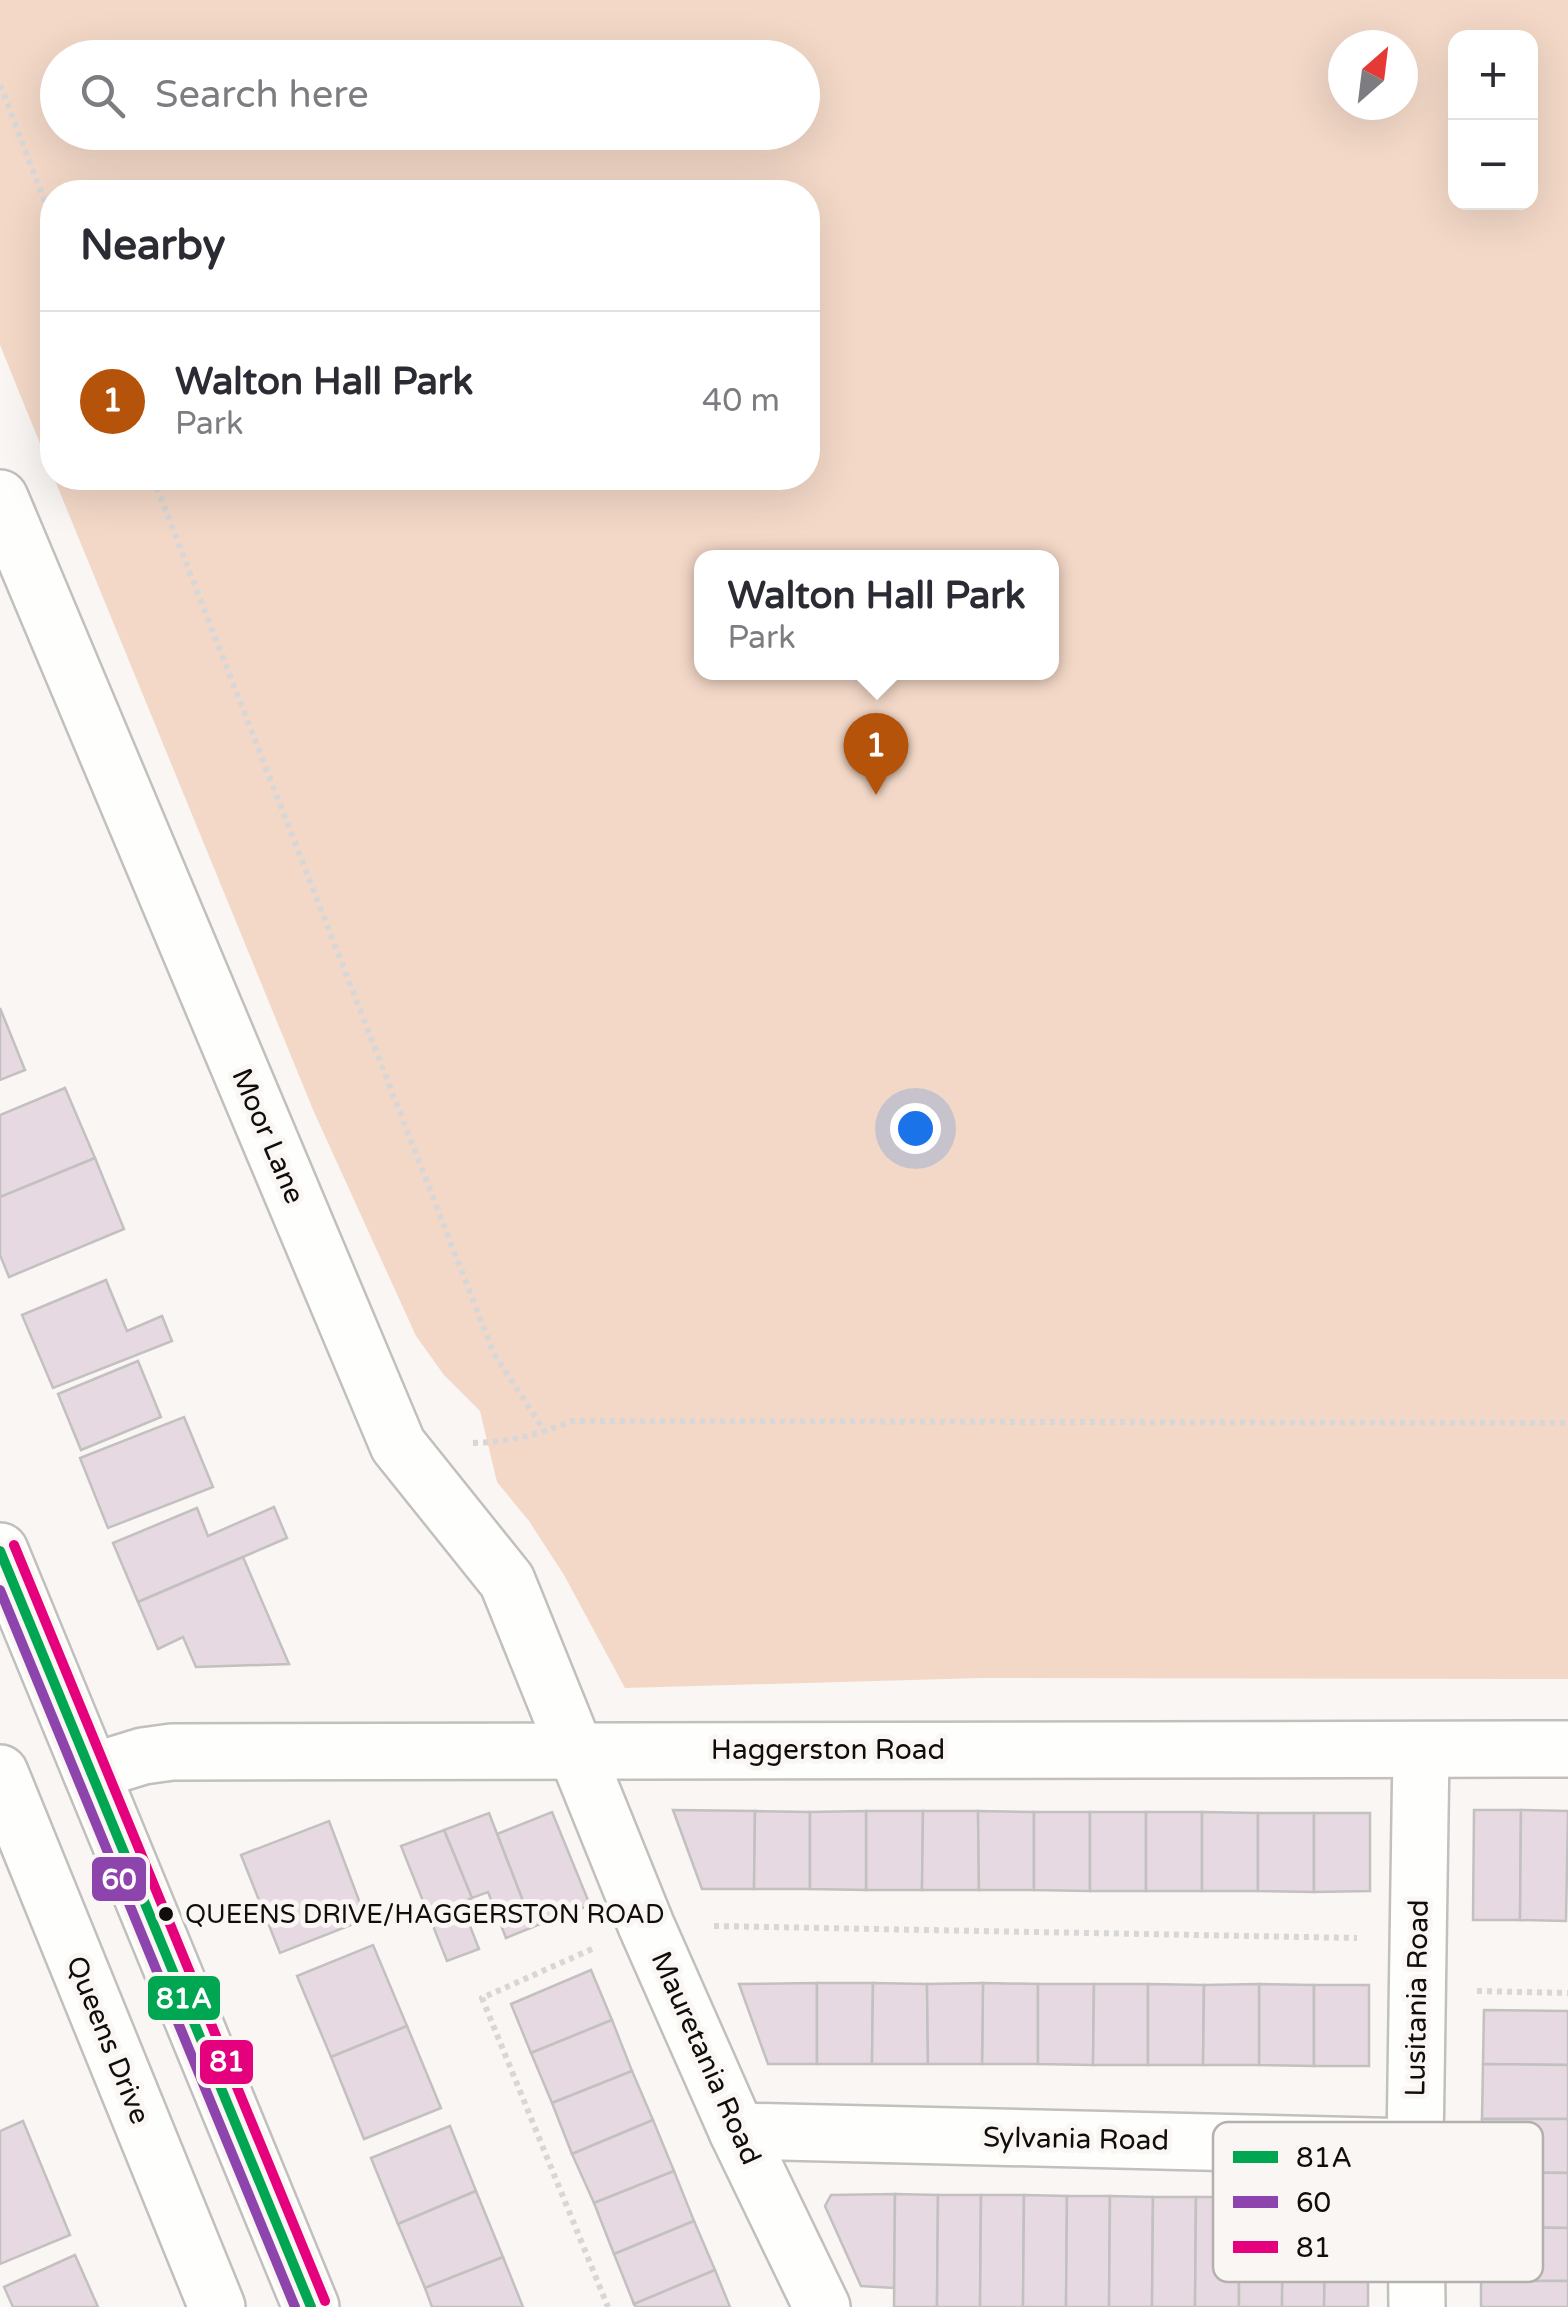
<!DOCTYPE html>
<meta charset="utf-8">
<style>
body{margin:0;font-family:"Varela Round",sans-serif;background:#f2f2f3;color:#2b2b33}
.controls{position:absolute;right:30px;top:30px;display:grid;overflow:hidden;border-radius:20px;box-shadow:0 10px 40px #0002}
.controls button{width:90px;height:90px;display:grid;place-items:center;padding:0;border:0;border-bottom:2px solid #e1e1e2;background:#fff;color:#2b2b33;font:50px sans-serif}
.compass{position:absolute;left:1328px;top:30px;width:90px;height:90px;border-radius:50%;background:#fff;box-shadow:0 10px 40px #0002;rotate:28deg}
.you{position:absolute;left:915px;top:1128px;width:35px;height:35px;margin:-25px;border:8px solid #fff;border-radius:50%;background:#1a73e8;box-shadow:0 0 0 15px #1a73e833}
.badge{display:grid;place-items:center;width:65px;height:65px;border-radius:50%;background:#b45309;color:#fff;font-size:32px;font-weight:700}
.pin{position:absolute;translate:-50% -82px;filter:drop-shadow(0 2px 5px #0008)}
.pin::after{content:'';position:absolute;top:52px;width:35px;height:30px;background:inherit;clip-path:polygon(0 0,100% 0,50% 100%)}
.popup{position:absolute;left:694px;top:550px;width:365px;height:130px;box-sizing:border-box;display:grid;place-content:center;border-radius:20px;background:#fff;filter:drop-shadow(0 2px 8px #0005);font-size:32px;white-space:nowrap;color:#7c7c81}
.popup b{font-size:38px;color:#2b2b33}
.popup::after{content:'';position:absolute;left:50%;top:100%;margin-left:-20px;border:20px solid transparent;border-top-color:#fff}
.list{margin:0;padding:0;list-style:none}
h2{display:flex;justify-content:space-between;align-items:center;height:130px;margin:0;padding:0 40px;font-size:42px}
h2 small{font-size:32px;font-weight:400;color:#7c7c81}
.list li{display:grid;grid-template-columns:65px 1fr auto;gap:30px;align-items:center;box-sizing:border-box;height:180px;padding:0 40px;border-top:2px solid #e1e1e2}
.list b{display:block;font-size:38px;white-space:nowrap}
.list p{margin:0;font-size:32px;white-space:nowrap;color:#7c7c81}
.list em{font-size:32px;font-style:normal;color:#7c7c81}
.icon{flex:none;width:55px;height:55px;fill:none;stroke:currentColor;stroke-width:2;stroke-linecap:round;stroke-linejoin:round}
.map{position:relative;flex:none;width:1568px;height:2307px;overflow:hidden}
.search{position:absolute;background:#fff;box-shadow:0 10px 40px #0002;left:40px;top:40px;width:780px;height:110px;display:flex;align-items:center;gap:25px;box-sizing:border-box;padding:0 35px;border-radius:55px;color:#7c7c81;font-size:38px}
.panel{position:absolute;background:#fff;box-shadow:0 10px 40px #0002;left:40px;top:180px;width:780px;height:310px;border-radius:40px}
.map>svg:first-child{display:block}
.green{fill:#f3d8c7;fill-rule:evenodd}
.building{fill:#e6d9e1;stroke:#c3c0c0;stroke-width:2.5}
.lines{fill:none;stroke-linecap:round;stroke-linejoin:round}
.minor-casing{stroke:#c1c0be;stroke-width:60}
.highway-casing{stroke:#c1c0be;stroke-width:60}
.path{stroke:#d8d7d7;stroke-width:6;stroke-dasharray:5 5;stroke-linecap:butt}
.minor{stroke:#fefefd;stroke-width:55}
.highway{stroke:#fefefd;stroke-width:55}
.bus-1-casing{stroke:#faf6f3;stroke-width:18}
.bus-2-casing{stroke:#faf6f3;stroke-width:18}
.bus-3-casing{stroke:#faf6f3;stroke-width:18}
.bus-1{stroke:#00a651;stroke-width:10}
.bus-2{stroke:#8e44ad;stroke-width:10}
.bus-3{stroke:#e5007d;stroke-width:10}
.bus-dot{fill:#0f0e0d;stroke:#faf6f3;stroke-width:4}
.labels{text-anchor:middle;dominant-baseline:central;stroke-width:10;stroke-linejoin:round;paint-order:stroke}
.bus-label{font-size:26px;fill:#0f0e0d;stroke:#faf6f3;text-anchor:start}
.street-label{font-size:28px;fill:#0f0e0d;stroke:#faf6f3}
.key{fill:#faf6f3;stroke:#b4b0ae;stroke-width:2.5}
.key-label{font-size:28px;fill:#0f0e0d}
.line-badge{stroke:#faf6f3;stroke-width:4}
.badge-label{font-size:28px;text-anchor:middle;font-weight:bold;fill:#fff}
</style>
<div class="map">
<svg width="1568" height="2307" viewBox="0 0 1568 2307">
<rect width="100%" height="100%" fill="#f9f6f4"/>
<!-- green -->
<path class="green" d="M0 0H1568V1679L981 1678 625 1688 564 1575 529 1521 497 1482 480 1411 444 1375 416 1336 314 1112 54 478H808V192H52V473L0 345ZM1456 38H1530V202H1456ZM1343 45H1403V105H1343ZM58 58H802V132H58ZM701 558H1051V672H701Z"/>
<!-- building -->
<g class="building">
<polygon points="0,1008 25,1070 0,1080"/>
<polygon points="65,1088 95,1158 0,1197 0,1115"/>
<polygon points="95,1158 124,1229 9,1277 0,1255 0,1197"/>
<polygon points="106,1280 127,1331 162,1316 172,1341 53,1388 22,1315"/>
<polygon points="138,1361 161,1417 81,1450 58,1394"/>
<polygon points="184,1417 213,1487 108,1528 80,1458"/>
<polygon points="274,1507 287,1538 138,1602 113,1543 197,1508 208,1536"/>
<polygon points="243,1557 289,1664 196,1667 183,1637 158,1649 138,1602"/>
<polygon points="673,1810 755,1811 754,1889 702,1889"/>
<polygon points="1474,1810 1521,1810 1520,1920 1473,1920"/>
<polygon points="1521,1810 1568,1811 1566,1921 1520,1920"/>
<polygon points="755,1811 810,1812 810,1889 754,1889"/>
<polygon points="866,1811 923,1811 922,1890 866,1890"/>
<polygon points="866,1811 866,1890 810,1889 810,1812"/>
<polygon points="923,1811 978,1811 979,1890 922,1890"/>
<polygon points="978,1811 1034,1812 1034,1890 979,1890"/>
<polygon points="552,1812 590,1905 533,1927 497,1834"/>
<polygon points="1034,1812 1090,1812 1090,1891 1034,1890"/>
<rect x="1090" y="1812" width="56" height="79"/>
<rect x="1146" y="1812" width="56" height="79"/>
<polygon points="1202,1812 1258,1813 1258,1891 1202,1891"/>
<polygon points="489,1813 533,1927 506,1938 488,1892 472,1898 444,1830"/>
<polygon points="1258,1813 1314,1813 1314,1892 1258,1891"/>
<polygon points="1314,1813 1370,1813 1370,1891 1314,1892"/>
<polygon points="329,1821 366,1919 280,1953 241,1855"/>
<polygon points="444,1830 472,1898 461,1903 479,1949 447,1961 401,1846"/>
<polygon points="373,1945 407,2026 331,2057 297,1976"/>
<polygon points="591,1970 612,2020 531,2053 511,2004"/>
<polygon points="817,1983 817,2064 768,2064 739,1984"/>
<polygon points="817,1983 873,1983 872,2064 817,2064"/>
<polygon points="873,1983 927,1984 928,2064 872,2064"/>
<polygon points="983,1983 1038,1984 1038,2064 982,2064"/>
<polygon points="983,1983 982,2064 928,2064 927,1984"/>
<polygon points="1038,1984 1094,1984 1093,2065 1038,2064"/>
<polygon points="1094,1984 1148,1984 1148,2065 1093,2065"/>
<polygon points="1148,1984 1204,1985 1203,2065 1148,2065"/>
<polygon points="1259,1984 1314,1985 1314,2066 1259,2065"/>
<polygon points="1259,1984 1259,2065 1203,2065 1204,1985"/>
<rect x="1314" y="1985" width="55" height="81"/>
<polygon points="1484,2010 1568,2011 1568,2065 1483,2064"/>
<polygon points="612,2020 632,2071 552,2103 531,2053"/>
<polygon points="407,2026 441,2108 364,2139 331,2057"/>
<polygon points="1483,2064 1568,2065 1568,2119 1482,2119"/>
<polygon points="632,2071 653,2120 572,2154 552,2103"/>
<polygon points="1482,2119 1568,2119 1568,2173 1482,2172"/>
<polygon points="653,2120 674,2171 594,2203 572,2154"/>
<polygon points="23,2121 70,2235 0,2264 0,2131"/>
<polygon points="450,2126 476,2191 398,2224 371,2158"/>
<polygon points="674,2171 694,2221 614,2254 594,2203"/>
<polygon points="1482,2172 1568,2173 1568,2228 1481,2227"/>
<polygon points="476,2191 503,2257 425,2288 398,2224"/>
<polygon points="895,2194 894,2288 861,2286 825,2206 831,2195"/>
<polygon points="895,2194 938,2195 937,2307 894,2307"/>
<polygon points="938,2195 981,2195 980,2307 937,2307"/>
<polygon points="981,2195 1024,2195 1023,2307 980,2307"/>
<polygon points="1024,2195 1067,2196 1066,2307 1023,2307"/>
<polygon points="1067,2196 1110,2196 1109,2307 1066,2307"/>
<polygon points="1110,2196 1153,2197 1152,2307 1109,2307"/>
<polygon points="1153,2197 1196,2197 1195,2307 1152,2307"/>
<polygon points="1196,2197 1239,2197 1239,2307 1195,2307"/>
<polygon points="1239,2197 1283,2198 1282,2307 1239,2307"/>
<polygon points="1283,2198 1326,2199 1324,2307 1282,2307"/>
<polygon points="1326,2199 1368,2199 1368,2307 1324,2307"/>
<polygon points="694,2221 715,2270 634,2304 614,2254"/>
<polygon points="1481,2227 1568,2228 1568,2281 1481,2281"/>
<polygon points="75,2255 98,2307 13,2307 4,2287"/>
<polygon points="503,2257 523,2307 432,2307 425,2288"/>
<polygon points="715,2270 730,2307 636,2307 634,2304"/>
<rect x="1481" y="2281" width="87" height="26"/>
</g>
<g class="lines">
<defs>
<g id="minor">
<polyline points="0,498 398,1445 507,1581 646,1925 737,2131 822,2307"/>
<polyline points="91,1772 143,1756 172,1752 1568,1749"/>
<polyline points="737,2131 1415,2147"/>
<polyline points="1417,2307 1415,2147 1421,1750"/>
</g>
<g id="highway">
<polyline points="0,1551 311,2307"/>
<polyline points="0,1773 217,2307"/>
</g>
</defs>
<!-- minor casing -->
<use href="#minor" class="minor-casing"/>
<!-- highway casing -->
<use href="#highway" class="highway-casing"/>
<!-- path -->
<g class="path">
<polyline points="0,85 52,220"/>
<polyline points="153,478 494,1354 545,1432"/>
<path d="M473 1443C507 1442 539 1435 572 1421L1568 1423"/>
<polyline points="714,1926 1357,1938"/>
<polyline points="592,1949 482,1998 608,2307"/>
<polyline points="1477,1991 1568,1993"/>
</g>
<!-- minor -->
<use href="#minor" class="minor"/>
<!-- highway -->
<use href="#highway" class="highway"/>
<defs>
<polyline id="bus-1" points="0,1551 311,2307"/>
<polyline id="bus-2" points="0,1590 295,2307"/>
<polyline id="bus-3" points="14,1545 325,2301"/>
</defs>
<!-- bus-1 casing -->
<use href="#bus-1" class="bus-1-casing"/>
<!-- bus-2 casing -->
<use href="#bus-2" class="bus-2-casing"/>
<!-- bus-3 casing -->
<use href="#bus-3" class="bus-3-casing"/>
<!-- bus-1 -->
<use href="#bus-1" class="bus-1"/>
<!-- bus-2 -->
<use href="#bus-2" class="bus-2"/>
<!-- bus-3 -->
<use href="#bus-3" class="bus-3"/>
</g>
<!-- markers -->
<circle class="bus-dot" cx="166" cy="1914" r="9"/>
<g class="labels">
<!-- bus labels -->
<g class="bus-label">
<text x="185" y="1914">QUEENS DRIVE/HAGGERSTON ROAD</text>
</g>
<!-- street labels -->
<g class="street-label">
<text transform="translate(268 1136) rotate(67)">Moor Lane</text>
<text x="828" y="1750">Haggerston Road</text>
<text transform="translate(1417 1998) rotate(-89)">Lusitania Road</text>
<text transform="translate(108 2040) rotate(68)">Queens Drive</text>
<text transform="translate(706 2058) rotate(66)">Mauretania Road</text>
<text transform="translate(1076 2139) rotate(1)">Sylvania Road</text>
</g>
</g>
<!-- legend -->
<rect x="1213" y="2122" width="330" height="160" rx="15" class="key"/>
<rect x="1233" y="2151" width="45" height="12" fill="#00a651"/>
<rect x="1233" y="2196" width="45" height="12" fill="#8e44ad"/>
<rect x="1233" y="2241" width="45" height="12" fill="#e5007d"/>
<g class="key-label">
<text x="1296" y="2167">81A</text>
<text x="1296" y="2212">60</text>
<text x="1296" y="2257">81</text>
</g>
<g class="line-badge">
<rect x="90" y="1855" width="58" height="48" rx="10" fill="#8e44ad"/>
<rect x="146" y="1974" width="76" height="48" rx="10" fill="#00a651"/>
<rect x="198" y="2038" width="57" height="48" rx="10" fill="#e5007d"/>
</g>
<g class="badge-label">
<text x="119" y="1889">60</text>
<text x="184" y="2008">81A</text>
<text x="227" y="2071">81</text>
</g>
</svg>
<div class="controls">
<button>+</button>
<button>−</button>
</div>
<svg class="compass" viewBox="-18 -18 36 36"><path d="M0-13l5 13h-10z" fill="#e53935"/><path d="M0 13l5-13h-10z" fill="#7c7c81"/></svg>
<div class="you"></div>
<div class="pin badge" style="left:876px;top:795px">1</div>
<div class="popup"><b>Walton Hall Park</b>Park</div>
<div class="search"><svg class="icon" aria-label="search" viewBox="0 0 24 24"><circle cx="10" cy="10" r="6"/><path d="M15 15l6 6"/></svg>Search here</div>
<section class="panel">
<h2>Nearby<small></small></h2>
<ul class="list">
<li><span class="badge">1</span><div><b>Walton Hall Park</b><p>Park</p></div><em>40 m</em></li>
</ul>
</section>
</div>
